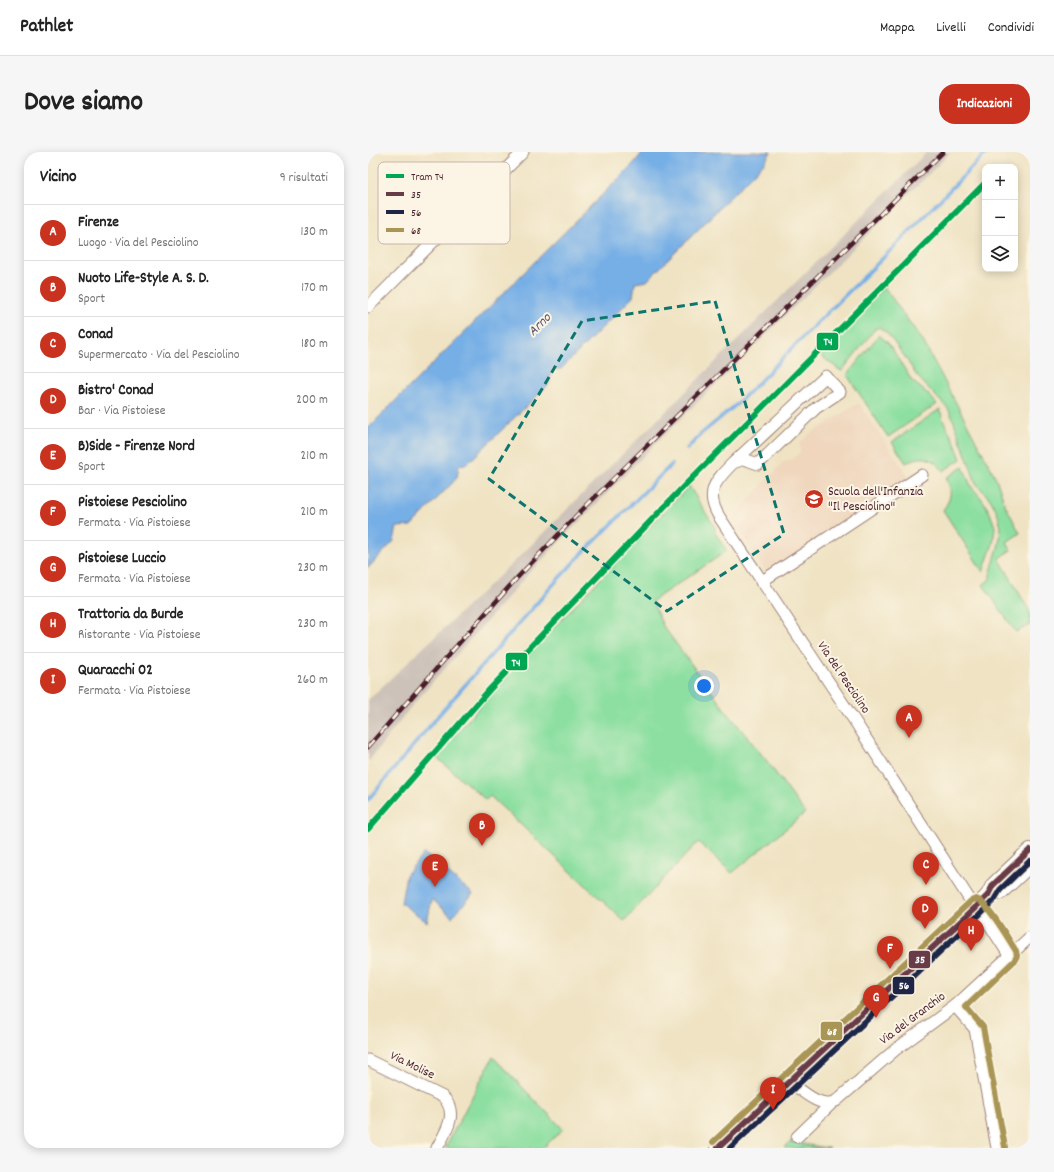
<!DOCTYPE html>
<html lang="it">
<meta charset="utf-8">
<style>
body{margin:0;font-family:Dekko,sans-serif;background:#f6f6f6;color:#222}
.controls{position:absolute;right:12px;top:12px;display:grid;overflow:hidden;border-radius:8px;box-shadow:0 2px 10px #0003}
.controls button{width:36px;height:36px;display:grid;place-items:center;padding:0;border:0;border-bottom:1px solid #e0e0e0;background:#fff;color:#222;font:20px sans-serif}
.you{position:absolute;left:336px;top:534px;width:14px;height:14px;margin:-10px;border:3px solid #fff;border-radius:50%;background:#1a73e8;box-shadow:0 0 0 6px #1a73e833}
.badge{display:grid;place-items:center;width:26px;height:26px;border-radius:50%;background:#c8321e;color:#fff;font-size:13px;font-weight:700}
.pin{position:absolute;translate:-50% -33px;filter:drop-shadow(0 1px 2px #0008)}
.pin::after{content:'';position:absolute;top:21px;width:14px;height:12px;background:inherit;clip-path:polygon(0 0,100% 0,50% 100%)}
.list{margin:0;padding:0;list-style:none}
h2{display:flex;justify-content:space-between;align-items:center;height:52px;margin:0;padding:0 16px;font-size:17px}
h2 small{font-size:13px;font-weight:400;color:#767676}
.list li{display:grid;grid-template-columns:26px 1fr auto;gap:12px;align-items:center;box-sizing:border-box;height:56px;padding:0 16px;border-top:1px solid #e0e0e0}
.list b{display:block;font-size:15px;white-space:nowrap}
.list p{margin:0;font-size:13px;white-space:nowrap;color:#767676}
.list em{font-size:13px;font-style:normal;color:#767676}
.icon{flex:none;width:22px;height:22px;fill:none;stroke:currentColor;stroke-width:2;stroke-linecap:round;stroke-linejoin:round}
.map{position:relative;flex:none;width:662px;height:996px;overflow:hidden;border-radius:16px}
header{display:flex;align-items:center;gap:24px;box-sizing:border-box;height:56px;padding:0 20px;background:#fff;border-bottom:1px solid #e0e0e0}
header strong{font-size:19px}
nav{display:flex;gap:22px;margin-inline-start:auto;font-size:14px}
.intro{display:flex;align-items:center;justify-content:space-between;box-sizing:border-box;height:96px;padding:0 24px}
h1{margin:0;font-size:28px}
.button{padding:10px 18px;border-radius:16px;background:#c8321e;color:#fff;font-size:14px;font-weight:700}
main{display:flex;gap:24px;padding:0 24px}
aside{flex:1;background:#fff;border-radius:16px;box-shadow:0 2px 10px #0003}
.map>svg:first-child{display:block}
.built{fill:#efd6bc}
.industrial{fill:#cdc2b9}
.green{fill:#8cdfa0;stroke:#6b7f66}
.water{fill:#76afe6;stroke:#606788}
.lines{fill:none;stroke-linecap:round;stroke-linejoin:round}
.stream{stroke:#76afe6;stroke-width:3.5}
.minor-casing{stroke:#9c8177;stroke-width:13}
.major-casing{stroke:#9c8177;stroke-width:16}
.minor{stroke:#fff;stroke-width:11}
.major{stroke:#fff;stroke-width:14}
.rail-casing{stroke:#4a1f2b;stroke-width:4.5}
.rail{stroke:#fcf5e5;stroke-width:3;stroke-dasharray:9;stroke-linecap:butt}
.bus-1-casing{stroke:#fcf5e5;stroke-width:9}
.bus-2-casing{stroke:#fcf5e5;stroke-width:9}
.bus-3-casing{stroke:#fcf5e5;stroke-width:9}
.bus-1{stroke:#673b47;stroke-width:6}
.bus-2{stroke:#1f2547;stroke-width:6}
.bus-3{stroke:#a99554;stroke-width:6}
.tram-1-casing{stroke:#fcf5e5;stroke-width:9}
.tram-1{stroke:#00a651;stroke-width:6}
.marked{fill:none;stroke:#0f766e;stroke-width:3;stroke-dasharray:8 5;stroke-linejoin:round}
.labels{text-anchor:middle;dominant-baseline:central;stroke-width:4;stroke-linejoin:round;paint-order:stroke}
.poi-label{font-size:13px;fill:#4a1f2b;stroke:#fcf5e5;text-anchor:start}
.street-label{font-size:13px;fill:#4a1f2b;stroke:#fcf5e5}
.water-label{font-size:14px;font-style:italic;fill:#59516c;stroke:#fcf5e5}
.key{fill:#fcf5e5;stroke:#c7b5ad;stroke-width:1}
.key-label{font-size:11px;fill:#4a1f2b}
.line-badge{stroke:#fcf5e5;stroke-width:1.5}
.badge-label{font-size:11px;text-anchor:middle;font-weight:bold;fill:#fff}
</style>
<header>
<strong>Pathlet</strong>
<nav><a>Mappa</a><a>Livelli</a><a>Condividi</a></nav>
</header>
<div class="intro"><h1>Dove siamo</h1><a class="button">Indicazioni</a></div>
<main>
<aside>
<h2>Vicino<small>9 risultati</small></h2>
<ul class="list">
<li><span class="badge">A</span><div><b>Firenze</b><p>Luogo · Via del Pesciolino</p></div><em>130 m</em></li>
<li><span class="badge">B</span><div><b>Nuoto Life-Style A. S. D.</b><p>Sport</p></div><em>170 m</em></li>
<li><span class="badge">C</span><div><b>Conad</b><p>Supermercato · Via del Pesciolino</p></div><em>180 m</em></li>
<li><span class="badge">D</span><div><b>Bistro' Conad</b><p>Bar · Via Pistoiese</p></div><em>200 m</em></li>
<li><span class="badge">E</span><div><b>B)Side - Firenze Nord</b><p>Sport</p></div><em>210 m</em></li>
<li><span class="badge">F</span><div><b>Pistoiese Pesciolino</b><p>Fermata · Via Pistoiese</p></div><em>210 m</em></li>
<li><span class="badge">G</span><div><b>Pistoiese Luccio</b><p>Fermata · Via Pistoiese</p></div><em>230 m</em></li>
<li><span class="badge">H</span><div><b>Trattoria da Burde</b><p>Ristorante · Via Pistoiese</p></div><em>230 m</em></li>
<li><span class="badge">I</span><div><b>Quaracchi 02</b><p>Fermata · Via Pistoiese</p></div><em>260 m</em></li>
</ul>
</aside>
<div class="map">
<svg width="662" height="996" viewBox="0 0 662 996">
<rect width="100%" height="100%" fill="#fcf5e5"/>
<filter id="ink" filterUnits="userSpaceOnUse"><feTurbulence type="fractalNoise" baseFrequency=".025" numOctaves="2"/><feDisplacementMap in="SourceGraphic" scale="8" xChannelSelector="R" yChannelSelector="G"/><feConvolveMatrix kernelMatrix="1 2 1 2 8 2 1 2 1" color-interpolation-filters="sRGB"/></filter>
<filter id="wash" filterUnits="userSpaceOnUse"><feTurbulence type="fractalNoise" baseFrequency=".012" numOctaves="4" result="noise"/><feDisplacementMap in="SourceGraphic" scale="16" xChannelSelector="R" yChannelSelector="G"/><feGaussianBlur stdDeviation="0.9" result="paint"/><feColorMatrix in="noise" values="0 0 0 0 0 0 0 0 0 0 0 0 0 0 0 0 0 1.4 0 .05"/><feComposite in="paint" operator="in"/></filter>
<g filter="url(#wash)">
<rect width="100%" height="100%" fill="#efe3c3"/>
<!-- built -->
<polygon class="built" points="491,251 541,326 399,421 363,367 417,308 423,308 432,301 432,291 442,282"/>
<!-- industrial -->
<polygon class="industrial" points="559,0 583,0 284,295 161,421 41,557 0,610 0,548 147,409"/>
<!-- green -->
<g class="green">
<polygon points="516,135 555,189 628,326 637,353 652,381 639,390 643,398 631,406 662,460 662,473 648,480 615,433 622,427 622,423 631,392 633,375 629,359 622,347 608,331 585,267 581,258 549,224 537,205 519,181 511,175 506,178 474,219 470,217 451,202"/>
<polygon points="511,183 521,192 544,229 559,241 569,252 520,285 479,223"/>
<path d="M572 257 575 268 586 289 593 307 575 319C564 305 554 302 538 311L524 290Z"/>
<path d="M595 315 603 334 614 347 622 361 627 375 625 391 615 420 575 358C583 347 585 338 578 326Z"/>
<polygon points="321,334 348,377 346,379 359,399 284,449 295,474 355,555 398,608 437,661 364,721 330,690 256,769 122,644 118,648 68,605 126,538"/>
<polygon points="125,905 195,977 175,996 77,996"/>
<polygon points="422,990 460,996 462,996 416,996"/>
</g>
<!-- water -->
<g class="water">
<polygon points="275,0 403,0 396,11 279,129 267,131 265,145 193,217 184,217 181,232 99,312 91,313 89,326 43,374 29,375 26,389 0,416 0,276 266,11"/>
<polygon points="56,701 105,742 84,765 64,747 59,770 33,751 38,723"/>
</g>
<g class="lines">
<!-- stream -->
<g class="stream">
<polyline points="319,297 333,282 369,252 398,223 440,180 516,105 619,0"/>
<polyline points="0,648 70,564 184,434 206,410 304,312"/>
</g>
</g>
</g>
<g filter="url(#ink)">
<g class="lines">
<defs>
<g id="minor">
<polyline points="0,155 155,0"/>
<path d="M365 311 376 307 390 312 448 256 472 240 458 224 365 311C347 329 336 341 352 366L488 571 600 745 616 764 641 803"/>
<polyline points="393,430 554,323"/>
<polyline points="587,854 607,877 629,996"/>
<path d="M0 908 75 945C91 961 78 980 69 996"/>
<path d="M422 930C434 939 453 957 468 949L527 898 587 854 662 785"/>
<polyline points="429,985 464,951"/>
</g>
<g id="major">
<polyline points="620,743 633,740 662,713"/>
<polyline points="350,996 608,755 620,743 625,733 662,698"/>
</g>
</defs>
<!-- minor casing -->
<use href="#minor" class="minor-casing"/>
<!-- major casing -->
<use href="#major" class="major-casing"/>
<!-- minor -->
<use href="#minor" class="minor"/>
<!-- major -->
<use href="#major" class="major"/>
<defs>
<polyline id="rail" points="0,595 76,508 149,426 209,363 575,0"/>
</defs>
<!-- rail casing -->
<use href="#rail" class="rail-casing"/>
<!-- rail -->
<use href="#rail" class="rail"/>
<defs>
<polyline id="bus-1" points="350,996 608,755 620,743 625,733 662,698"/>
<polyline id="bus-2" points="362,996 613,761 626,748 632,738 662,709"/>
<path id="bus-3" d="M345 990 603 749 608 747C620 750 640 787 648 799L649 804 646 809 598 855 615 875 637 995"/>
</defs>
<!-- bus-1 casing -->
<use href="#bus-1" class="bus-1-casing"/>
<!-- bus-2 casing -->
<use href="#bus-2" class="bus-2-casing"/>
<!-- bus-3 casing -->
<use href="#bus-3" class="bus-3-casing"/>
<!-- bus-1 -->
<use href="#bus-1" class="bus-1"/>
<!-- bus-2 -->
<use href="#bus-2" class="bus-2"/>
<!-- bus-3 -->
<use href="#bus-3" class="bus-3"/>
<defs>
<polyline id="tram-1" points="0,677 122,537 317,333 617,31"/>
</defs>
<!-- tram-1 casing -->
<use href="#tram-1" class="tram-1-casing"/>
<!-- tram-1 -->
<use href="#tram-1" class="tram-1"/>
</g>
</g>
<!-- marked area -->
<path class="marked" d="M347 149 416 382 299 459 121 327 214 169Z"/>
<!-- icons -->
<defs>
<symbol id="school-disc" viewBox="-11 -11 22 22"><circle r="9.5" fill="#c8321e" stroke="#fcf5e5"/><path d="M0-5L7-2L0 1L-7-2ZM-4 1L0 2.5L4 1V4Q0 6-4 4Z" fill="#fff"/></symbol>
</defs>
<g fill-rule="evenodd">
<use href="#school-disc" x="435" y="336" width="22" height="22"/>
</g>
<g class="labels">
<!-- poi labels -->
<g class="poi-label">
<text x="460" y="340">Scuola dell'Infanzia<tspan x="460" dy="15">"Il Pesciolino"</tspan></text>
</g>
<!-- street labels -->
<g class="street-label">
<text transform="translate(475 526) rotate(56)">Via del Pesciolino</text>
<text transform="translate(545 867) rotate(-37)">Via del Granchio</text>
<text transform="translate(44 914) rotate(26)">Via Molise</text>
</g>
<!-- water labels -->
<g class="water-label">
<text transform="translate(172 173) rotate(-45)">Arno</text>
</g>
</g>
<!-- legend -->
<rect x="10" y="10" width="132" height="82" rx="6" class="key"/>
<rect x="18" y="22" width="18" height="4" fill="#00a651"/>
<rect x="18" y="40" width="18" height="4" fill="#673b47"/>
<rect x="18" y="58" width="18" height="4" fill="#1f2547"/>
<rect x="18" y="76" width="18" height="4" fill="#a99554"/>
<g class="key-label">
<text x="43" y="28">Tram T4</text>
<text x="43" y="46">35</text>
<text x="43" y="64">56</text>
<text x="43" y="82">68</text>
</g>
<g class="line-badge">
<rect x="448" y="180" width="23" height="19" rx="4" fill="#00a651"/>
<rect x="137" y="500" width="23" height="19" rx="4" fill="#00a651"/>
<rect x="540" y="798" width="23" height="19" rx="4" fill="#673b47"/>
<rect x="524" y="824" width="23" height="19" rx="4" fill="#1f2547"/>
<rect x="452" y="869" width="23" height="20" rx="4" fill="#a99554"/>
</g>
<g class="badge-label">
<text x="460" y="193">T4</text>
<text x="148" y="514">T4</text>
<text x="552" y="811">35</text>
<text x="536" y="837">56</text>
<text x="464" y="883">68</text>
</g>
</svg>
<div class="controls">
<button>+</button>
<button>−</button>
<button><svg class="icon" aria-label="layers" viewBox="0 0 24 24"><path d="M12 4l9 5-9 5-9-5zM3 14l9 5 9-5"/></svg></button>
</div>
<div class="you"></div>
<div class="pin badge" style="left:541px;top:586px">A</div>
<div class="pin badge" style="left:114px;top:694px">B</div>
<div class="pin badge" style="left:558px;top:733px">C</div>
<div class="pin badge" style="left:557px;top:777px">D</div>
<div class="pin badge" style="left:67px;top:735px">E</div>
<div class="pin badge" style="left:522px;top:817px">F</div>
<div class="pin badge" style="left:508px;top:866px">G</div>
<div class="pin badge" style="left:603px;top:799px">H</div>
<div class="pin badge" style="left:405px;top:958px">I</div>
</div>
</main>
